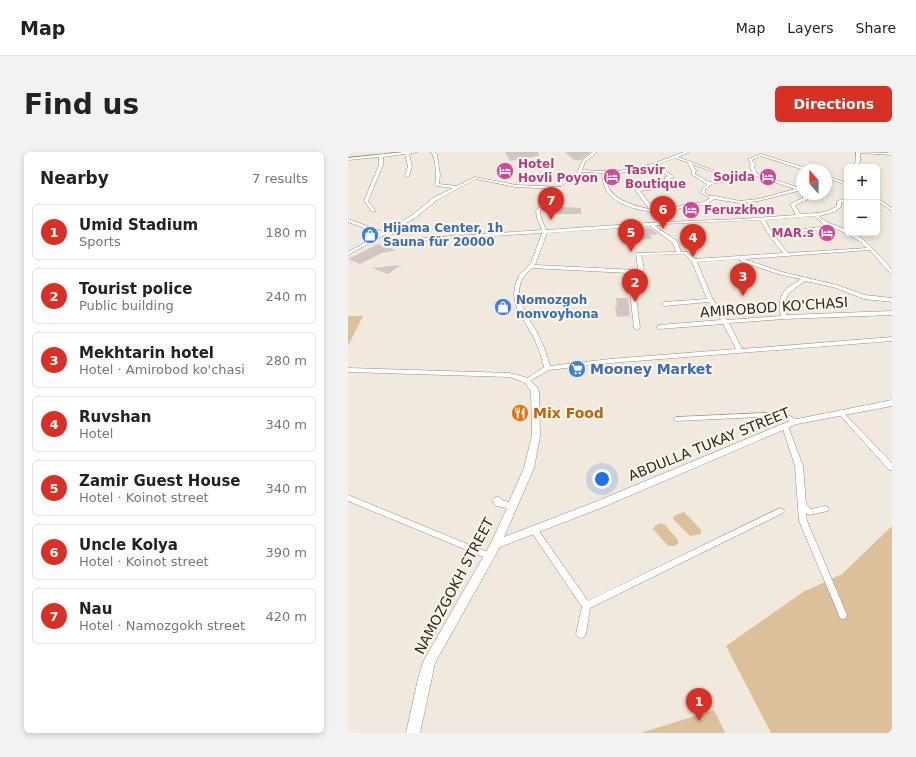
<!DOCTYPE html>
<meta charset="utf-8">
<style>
body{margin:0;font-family:"DejaVu Sans",sans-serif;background:#f2f2f2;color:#222}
.controls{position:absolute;right:12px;top:12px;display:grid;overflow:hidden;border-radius:6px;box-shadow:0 2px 6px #0003}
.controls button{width:36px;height:36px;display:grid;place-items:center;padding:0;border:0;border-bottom:1px solid #e0e0e0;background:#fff;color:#222;font:20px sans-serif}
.compass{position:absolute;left:448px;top:12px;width:36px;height:36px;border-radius:50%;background:#fff;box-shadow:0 2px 6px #0003;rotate:339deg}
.you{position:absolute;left:254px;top:327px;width:14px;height:14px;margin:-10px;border:3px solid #fff;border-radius:50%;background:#1a73e8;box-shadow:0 0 0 6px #1a73e833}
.badge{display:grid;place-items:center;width:26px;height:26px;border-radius:50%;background:#d93025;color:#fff;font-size:13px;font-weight:700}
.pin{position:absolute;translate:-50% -33px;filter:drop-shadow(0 1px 2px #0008)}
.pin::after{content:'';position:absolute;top:21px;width:14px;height:12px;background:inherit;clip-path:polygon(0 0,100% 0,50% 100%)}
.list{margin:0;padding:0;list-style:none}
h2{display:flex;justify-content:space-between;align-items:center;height:52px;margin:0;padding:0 16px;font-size:17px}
h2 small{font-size:13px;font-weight:400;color:#767676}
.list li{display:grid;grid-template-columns:26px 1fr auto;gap:12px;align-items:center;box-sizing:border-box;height:56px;margin:0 8px 8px;padding:0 8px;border:1px solid #e0e0e0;border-radius:6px}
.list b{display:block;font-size:15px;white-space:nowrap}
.list p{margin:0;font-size:13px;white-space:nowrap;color:#767676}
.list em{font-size:13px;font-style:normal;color:#767676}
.map{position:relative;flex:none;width:544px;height:581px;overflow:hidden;border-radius:6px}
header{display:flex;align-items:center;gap:24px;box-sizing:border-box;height:56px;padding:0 20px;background:#fff;border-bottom:1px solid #e0e0e0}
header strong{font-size:19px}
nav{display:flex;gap:22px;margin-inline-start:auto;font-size:14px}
.intro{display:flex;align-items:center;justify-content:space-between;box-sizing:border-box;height:96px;padding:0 24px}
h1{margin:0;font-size:28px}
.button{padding:10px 18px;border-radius:6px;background:#d93025;color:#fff;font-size:14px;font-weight:700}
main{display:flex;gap:24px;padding:0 24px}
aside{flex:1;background:#fff;border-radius:6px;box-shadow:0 2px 6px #0003}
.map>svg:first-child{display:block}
.green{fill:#dbc099}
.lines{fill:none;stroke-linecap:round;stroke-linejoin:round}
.stream{stroke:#88c4cf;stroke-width:2}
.building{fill:#d4c5c1}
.minor-tunnel{stroke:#c9c2b8;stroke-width:4.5;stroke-dasharray:4.5 2;stroke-linecap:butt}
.minor-casing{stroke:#948d82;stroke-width:1}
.tertiary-casing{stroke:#948d82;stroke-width:1}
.minor{fill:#fff;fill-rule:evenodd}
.tertiary{fill:#fff;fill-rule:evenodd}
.labels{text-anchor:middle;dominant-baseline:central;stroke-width:4;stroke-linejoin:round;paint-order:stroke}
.far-hotel-label{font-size:12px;font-weight:bold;fill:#b23c85;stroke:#fff6ea;text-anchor:start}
.far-shop-label{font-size:12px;font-weight:bold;fill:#366cbe;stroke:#fff6ea;text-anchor:start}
.street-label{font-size:14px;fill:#2b2823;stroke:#fff6ea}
.shop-label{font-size:14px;font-weight:bold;fill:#366cbe;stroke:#fff6ea;text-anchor:start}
.food-label{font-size:14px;font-weight:bold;fill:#c56008;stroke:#fff6ea;text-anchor:start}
</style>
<header>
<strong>Map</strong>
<nav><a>Map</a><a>Layers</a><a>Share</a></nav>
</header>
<div class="intro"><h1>Find us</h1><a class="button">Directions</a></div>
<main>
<aside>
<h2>Nearby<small>7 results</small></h2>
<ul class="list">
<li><span class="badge">1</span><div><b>Umid Stadium</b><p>Sports</p></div><em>180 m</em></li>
<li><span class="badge">2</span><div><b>Tourist police</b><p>Public building</p></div><em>240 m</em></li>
<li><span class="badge">3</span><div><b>Mekhtarin hotel</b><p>Hotel · Amirobod ko'chasi</p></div><em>280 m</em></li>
<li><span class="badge">4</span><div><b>Ruvshan</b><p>Hotel</p></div><em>340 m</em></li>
<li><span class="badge">5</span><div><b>Zamir Guest House</b><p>Hotel · Koinot street</p></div><em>340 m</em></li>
<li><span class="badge">6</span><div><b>Uncle Kolya</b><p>Hotel · Koinot street</p></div><em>390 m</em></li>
<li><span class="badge">7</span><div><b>Nau</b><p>Hotel · Namozgokh street</p></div><em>420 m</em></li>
</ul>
</aside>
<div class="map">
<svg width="544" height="581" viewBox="0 0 544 581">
<rect width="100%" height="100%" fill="#f1e9dd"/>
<!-- green -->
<g class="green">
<polygon points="0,164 15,164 0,194"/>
<polygon points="336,360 353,378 353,382 342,384 325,367 326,364"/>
<polygon points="313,371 318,374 330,388 330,392 326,394 320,394 305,377 307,374"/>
<polygon points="544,374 544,581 423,581 378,494 455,440 494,422"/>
<polygon points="366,558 377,581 293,581"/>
</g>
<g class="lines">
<!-- stream -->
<g class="stream">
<polyline points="38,2 54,0"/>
<polyline points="0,6 27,3"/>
</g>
</g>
<!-- building -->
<g class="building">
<polygon points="157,0 190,0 191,4 162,9"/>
<polygon points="217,0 243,0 233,8 226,8"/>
<polygon points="199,54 233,56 233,62 198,62"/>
<polygon points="302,76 310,82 302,83 304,87 288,88 283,77"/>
<polygon points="30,92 48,98 34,101 12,112 0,107"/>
<polygon points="53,113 40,122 24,116"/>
<polygon points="268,146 280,146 282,164 269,165 267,154 269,154"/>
<polygon points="159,148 164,159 151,161 146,150"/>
</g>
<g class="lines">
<!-- minor-tunnel -->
<polyline class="minor-tunnel" points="257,20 272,20"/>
<defs>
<g id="minor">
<polygon points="56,0 69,0 61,2 64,14 61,24 59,25 57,24 60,14 57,2 35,5 35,13 20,49 28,59 24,60 16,49 31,13 31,5 0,8 0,6"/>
<path d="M83 0H87L89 2 92 23 91 32 109 34 127 25 168 33 214 35 230 19 234 9 245 0H249L237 10 234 18 258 19C255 45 280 52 301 57L287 38 289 37 305 35 302 30 303 29 317 27V25L320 24 304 14 272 21 270 20 271 19 304 12 336 0H341L330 5 386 26 406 22 402 16 403 12 400 7 413 2 461 17 462 18H456L413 4 404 8 407 12 406 16 410 22 452 36H454V38L410 49 392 51 366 47 359 52 336 55 311 63 316 70 394 67 448 63 442 52 455 46V42H459V48L447 53 452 62C466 61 478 62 489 54V49L499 46V48L493 51V55L486 60 471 64 479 70 499 78V81H506L516 88 544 117V122L537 116 522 98 396 107 434 120 489 133 517 143 544 146V150L516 147 485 135 457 129 440 142 437 152 438 163 544 159V163L436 167 381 171 394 197 544 185V189L262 211 201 218 182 229H178L177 228 178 227 196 215 192 200 185 184 169 157 166 143 167 134 171 123 183 111 194 81 77 88 64 93 36 83 0 103V100L32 82 0 70V67L36 80 63 64 85 46 105 36 89 34 87 33C89 25 88 6 83 0ZM327 6 341 11 340 12 344 19V23L359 32 354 37 353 41 362 46 356 50 335 53 309 61 292 39 309 37 310 36 307 31 321 29V27L325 26V24L308 13ZM344 12 382 26 361 30 347 22 348 19ZM233 20 254 21C255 45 270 52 292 58 295 58 302 59 304 61 305 62 309 68 312 70L198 78 193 66 192 58ZM408 24 447 37 410 47 392 49 367 44H362L357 41V38L364 32ZM128 27 168 35 211 37 188 58 189 66 194 78 76 86 64 90 40 81 67 66 89 48ZM466 64 475 72 481 74 424 81 417 68ZM412 68 423 86 435 101 347 107 339 100H333L329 89 307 74 315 72ZM302 74 325 91 328 100 288 101 290 117V118L187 113 199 81ZM486 76C499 82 509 86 519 96L440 101 426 83ZM336 102 344 110 359 147 316 150 313 152 316 154 361 150 373 168 311 173 308 175 311 177 375 172 388 197 262 207 202 214C199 204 196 194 191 184 179 161 157 139 184 116L280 121 286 176 289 178 292 176 285 121H293L296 117 293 103ZM392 107V109L430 122 453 127C449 130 445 132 442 134 431 142 430 152 433 164L379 168 364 146 349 110Z"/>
<polygon points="508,0 544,1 544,3 512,1 512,9 509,15 505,15 508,9"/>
<polygon points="478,24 499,31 499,33 478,26"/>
<polygon points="529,46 544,56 544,59 529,49"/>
<polygon points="493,259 495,260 544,311 544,318 541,318 491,262 490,261 491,260"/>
<polygon points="435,260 449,268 450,270 449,272 445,272 434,264 328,269 325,267 328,265"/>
<polygon points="435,272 439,272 440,274 455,314 458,352 463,357 477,354 480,355 481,357 480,359 462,363 458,361 459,369 499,463 498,466 495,467 492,466 491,463 451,369 447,314 434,274"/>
<polygon points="0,343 144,402 145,404 144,406 141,407 138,406 0,349"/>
<polygon points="432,356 435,357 436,359 435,361 242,456 238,482 236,485 233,486 230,485 228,482 234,455 182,378 183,376 189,376 240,449"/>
</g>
<path id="tertiary" d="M0 216 162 221 180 226 189 235 191 239 192 284 186 316 156 385 247 350 444 268 544 248V254L449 272 253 356 152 395 87 511 72 581H58L70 527 75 510 143 391 159 356 148 354 144 348 146 346C150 344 152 345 154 348L161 350 176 316 184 284 183 239 177 231 162 225 0 220Z"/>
</defs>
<!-- minor casing -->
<use href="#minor" class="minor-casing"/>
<!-- tertiary casing -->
<use href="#tertiary" class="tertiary-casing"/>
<!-- minor -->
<use href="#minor" class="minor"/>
<!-- tertiary -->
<use href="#tertiary" class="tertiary"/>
</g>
<!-- icons -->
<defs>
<symbol id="hotel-disc" viewBox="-11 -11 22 22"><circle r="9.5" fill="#d1479c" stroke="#fff6ea"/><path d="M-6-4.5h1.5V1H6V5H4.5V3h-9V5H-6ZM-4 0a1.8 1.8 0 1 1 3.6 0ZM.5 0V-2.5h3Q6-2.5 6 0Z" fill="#fff"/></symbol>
<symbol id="shop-disc" viewBox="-11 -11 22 22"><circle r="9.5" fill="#3f7fe0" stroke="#fff6ea"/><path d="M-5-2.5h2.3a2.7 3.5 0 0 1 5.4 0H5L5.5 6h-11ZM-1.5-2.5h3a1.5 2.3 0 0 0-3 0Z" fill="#fff"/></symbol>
<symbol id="supermarket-disc" viewBox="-11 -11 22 22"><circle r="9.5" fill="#3f7fe0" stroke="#fff6ea"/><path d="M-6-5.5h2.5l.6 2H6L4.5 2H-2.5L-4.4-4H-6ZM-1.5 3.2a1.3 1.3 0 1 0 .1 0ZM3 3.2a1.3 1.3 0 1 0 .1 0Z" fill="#fff"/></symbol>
<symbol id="restaurant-disc" viewBox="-11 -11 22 22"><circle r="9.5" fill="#e8710a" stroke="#fff6ea"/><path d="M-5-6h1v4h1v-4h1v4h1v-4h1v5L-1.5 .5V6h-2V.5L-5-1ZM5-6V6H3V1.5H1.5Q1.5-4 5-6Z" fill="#fff"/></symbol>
</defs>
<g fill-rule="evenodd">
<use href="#hotel-disc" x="147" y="9" width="20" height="20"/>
<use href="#hotel-disc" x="254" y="15" width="20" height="20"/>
<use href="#hotel-disc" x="410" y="15" width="20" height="20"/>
<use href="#hotel-disc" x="333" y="48" width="20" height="20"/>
<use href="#hotel-disc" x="469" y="71" width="20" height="20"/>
<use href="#shop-disc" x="12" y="73" width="20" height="20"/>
<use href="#shop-disc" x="145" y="145" width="20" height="20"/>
<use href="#supermarket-disc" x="219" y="207" width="20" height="20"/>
<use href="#restaurant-disc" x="162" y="251" width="20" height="20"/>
</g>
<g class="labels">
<!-- far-hotel labels -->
<g class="far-hotel-label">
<text x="170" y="12">Hotel<tspan x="170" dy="14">Hovli Poyon</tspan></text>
<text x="277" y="18">Tasvir<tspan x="277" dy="14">Boutique</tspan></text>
<text x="407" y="25" text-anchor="end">Sojida</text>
<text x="356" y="58">Feruzkhon</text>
<text x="466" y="81" text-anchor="end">MAR.s</text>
</g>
<!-- far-shop labels -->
<g class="far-shop-label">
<text x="35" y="76">Hijama Center, 1h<tspan x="35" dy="14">Sauna für 20000</tspan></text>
<text x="168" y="148">Nomozgoh<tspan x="168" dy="14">nonvoyhona</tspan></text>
</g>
<!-- street labels -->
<g class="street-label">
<text transform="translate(426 155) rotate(-4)">AMIROBOD KO'CHASI</text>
<text transform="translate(361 292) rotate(-22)">ABDULLA TUKAY STREET</text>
<text transform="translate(106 434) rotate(-62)">NAMOZGOKH STREET</text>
</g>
<!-- shop labels -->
<g class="shop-label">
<text x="242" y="217">Mooney Market</text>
</g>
<!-- food labels -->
<g class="food-label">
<text x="185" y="261">Mix Food</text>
</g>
</g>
</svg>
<div class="controls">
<button>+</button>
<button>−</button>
</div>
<svg class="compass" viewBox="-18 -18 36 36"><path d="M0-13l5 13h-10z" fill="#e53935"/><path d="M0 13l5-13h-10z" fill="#767676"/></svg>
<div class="you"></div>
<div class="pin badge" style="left:351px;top:569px">1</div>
<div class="pin badge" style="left:287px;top:150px">2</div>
<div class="pin badge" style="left:395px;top:144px">3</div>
<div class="pin badge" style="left:345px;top:105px">4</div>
<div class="pin badge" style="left:283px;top:100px">5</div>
<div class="pin badge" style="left:315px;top:77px">6</div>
<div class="pin badge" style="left:203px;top:68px">7</div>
</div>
</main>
